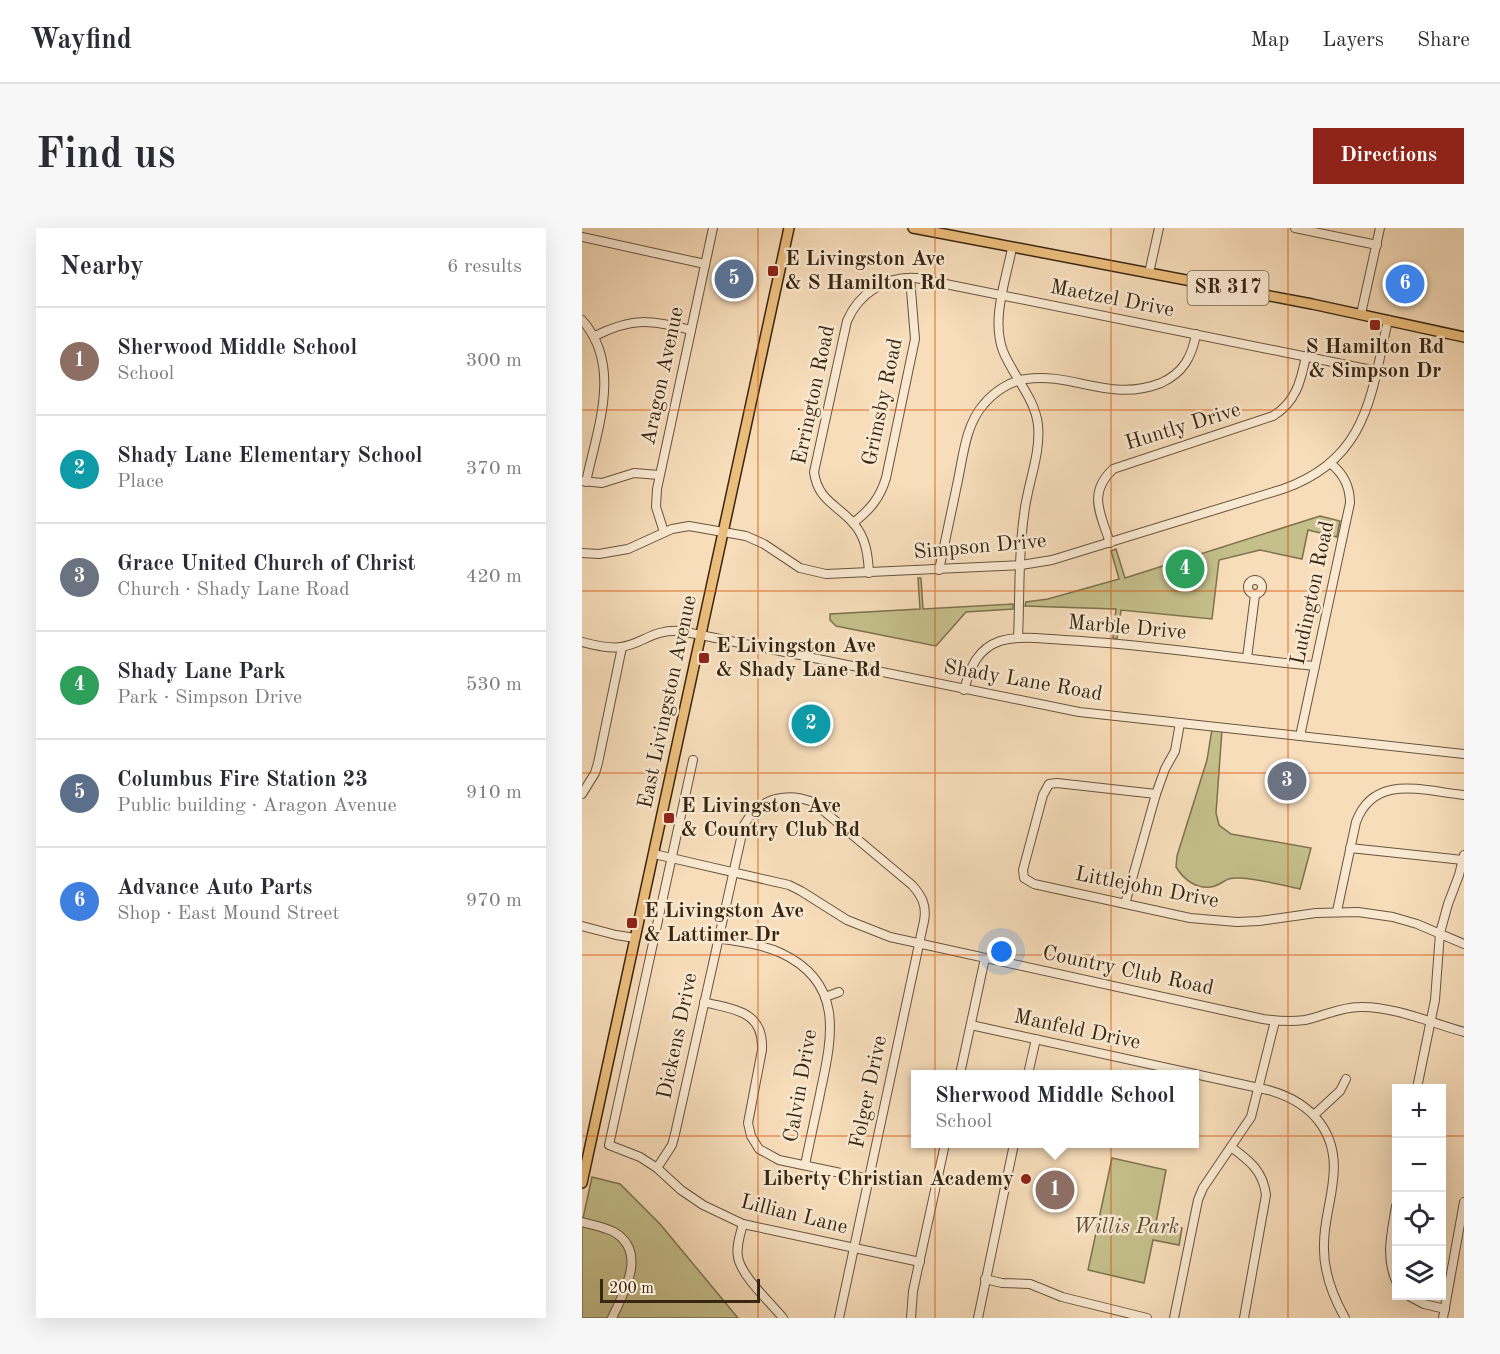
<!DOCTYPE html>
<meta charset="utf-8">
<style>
body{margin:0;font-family:"Old Standard TT",serif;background:#f7f7f7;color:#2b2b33}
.controls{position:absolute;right:18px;bottom:18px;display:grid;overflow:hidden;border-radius:0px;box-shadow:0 6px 24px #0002}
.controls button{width:54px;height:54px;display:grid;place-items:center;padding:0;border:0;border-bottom:2px solid #e1e1e2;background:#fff;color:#2b2b33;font:30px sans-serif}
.scale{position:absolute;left:18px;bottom:15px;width:160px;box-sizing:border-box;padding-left:6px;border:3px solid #382613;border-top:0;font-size:16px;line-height:21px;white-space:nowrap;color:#382613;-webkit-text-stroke:4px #fae9d2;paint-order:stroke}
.you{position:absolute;left:420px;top:724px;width:21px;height:21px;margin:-15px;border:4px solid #fff;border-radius:50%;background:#1a73e8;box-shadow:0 0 0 9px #1a73e833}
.badge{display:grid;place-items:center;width:39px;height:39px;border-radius:50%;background:#8f2418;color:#fff;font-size:20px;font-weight:700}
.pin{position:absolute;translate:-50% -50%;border:3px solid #fff;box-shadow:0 2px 6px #0006}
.popup{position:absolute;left:329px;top:842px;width:288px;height:78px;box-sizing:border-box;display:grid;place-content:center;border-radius:0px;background:#fff;filter:drop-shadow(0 2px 4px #0005);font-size:20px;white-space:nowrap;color:#7c7c81}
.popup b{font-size:22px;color:#2b2b33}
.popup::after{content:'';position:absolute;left:50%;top:100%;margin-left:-12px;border:12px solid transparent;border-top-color:#fff}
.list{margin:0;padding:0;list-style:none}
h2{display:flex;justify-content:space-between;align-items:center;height:78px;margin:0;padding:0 24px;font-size:26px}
h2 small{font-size:20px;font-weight:400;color:#7c7c81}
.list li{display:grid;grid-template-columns:39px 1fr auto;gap:18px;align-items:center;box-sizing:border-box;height:108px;padding:0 24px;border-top:2px solid #e1e1e2}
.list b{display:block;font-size:22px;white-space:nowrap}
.list p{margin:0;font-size:20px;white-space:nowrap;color:#7c7c81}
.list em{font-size:20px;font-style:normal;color:#7c7c81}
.icon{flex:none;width:33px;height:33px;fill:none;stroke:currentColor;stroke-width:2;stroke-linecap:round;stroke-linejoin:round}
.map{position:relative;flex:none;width:882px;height:1090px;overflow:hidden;border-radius:0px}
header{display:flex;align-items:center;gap:36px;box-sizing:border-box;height:84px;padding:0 30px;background:#fff;border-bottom:2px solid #e1e1e2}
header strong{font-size:28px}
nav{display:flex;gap:33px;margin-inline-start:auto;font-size:21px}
.intro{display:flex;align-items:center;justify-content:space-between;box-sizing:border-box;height:144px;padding:0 36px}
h1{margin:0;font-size:42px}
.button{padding:15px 27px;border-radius:0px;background:#8f2418;color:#fff;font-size:21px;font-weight:700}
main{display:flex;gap:36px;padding:0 36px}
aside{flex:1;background:#fff;border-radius:0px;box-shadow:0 6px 24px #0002}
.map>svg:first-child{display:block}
.green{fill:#c4bf8b;stroke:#7e724f;stroke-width:1.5}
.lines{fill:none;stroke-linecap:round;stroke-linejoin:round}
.minor-casing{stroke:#68543d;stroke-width:10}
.major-casing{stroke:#382613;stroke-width:12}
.minor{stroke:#fae9d2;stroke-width:8}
.major{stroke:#ecbe7d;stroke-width:9}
.grid{fill:none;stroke:#d6540d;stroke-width:1.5;stroke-opacity:0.55}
.poi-dot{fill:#8f2418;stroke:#fae9d2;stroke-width:2}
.labels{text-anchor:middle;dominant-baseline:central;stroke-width:5;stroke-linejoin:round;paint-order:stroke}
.shield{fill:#fae9d2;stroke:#72604c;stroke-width:1.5}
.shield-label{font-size:20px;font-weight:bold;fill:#382613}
.poi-label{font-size:21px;font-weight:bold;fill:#382613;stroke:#fae9d2;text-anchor:start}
.street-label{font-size:21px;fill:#382613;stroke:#fae9d2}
.park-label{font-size:21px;font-style:italic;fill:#5b4c31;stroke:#fae9d2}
</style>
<header>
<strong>Wayfind</strong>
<nav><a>Map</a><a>Layers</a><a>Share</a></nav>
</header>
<div class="intro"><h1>Find us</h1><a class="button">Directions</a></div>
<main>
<aside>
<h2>Nearby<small>6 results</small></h2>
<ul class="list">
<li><span class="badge" style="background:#8d6e63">1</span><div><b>Sherwood Middle School</b><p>School</p></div><em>300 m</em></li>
<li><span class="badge" style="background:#0f9aa8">2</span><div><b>Shady Lane Elementary School</b><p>Place</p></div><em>370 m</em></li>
<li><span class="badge" style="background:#6b7280">3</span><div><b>Grace United Church of Christ</b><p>Church · Shady Lane Road</p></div><em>420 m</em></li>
<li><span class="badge" style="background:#2e9e5b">4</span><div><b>Shady Lane Park</b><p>Park · Simpson Drive</p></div><em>530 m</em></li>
<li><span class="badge" style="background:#5c6f8a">5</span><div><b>Columbus Fire Station 23</b><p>Public building · Aragon Avenue</p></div><em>910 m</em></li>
<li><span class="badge" style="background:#3f7fe0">6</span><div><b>Advance Auto Parts</b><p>Shop · East Mound Street</p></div><em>970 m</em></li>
</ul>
</aside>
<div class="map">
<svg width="882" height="1090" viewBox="0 0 882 1090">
<rect width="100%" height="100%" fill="#f7ddba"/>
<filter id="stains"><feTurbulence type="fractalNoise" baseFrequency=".00333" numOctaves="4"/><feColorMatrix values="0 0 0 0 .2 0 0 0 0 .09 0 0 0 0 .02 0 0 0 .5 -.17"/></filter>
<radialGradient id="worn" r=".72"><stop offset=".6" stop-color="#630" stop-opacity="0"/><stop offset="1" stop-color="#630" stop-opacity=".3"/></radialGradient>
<!-- green -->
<g class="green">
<polygon points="738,288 758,293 755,309 726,302 720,331 678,322 637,332 630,391 539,382 535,411 531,410 534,381 443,378 444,374 466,371 537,351 529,323 534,321 543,350"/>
<polygon points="336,350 339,350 341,381 431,376 431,381 384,384 354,418 254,398 248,392 248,386 338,381"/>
<path d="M630 501 640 502 634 585 637 597 649 606 729 620 718 661C699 657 678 651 658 650 643 649 644 654 633 658 616 663 602 652 594 639L595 628 625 532Z"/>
<polygon points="530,930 584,942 574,995 600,1000 597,1017 571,1012 562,1055 506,1042"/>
<polygon points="10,949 38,956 78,996 156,1090 0,1090 0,995"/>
</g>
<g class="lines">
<defs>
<g id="minor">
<polyline points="713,0 795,17"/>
<polyline points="0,9 123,36"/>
<path d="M430 20C424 52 409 91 421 123 431 148 453 170 456 197 459 227 445 257 442 287 436 328 438 370 436 410"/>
<polyline points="567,45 577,0"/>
<polyline points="779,86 798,0"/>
<path d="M0 92C41 138 15 201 4 254"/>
<path d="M13 108C51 89 69 92 109 102"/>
<polyline points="0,253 20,255 52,245 77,247"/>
<path d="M271 295C288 282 298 270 304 250L333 111 328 50"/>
<polyline points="82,304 74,279 75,261 131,0"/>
<path d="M528 315C519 286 505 266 531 241L691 188C714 174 719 153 724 128"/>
<path d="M0 325 17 326 46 321 90 301 107 298 164 308 182 316 218 340 244 346 439 337 470 332 701 261C785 232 789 168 806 92"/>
<path d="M357 342C363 314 369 285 375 257 381 230 383 197 402 176 412 164 428 153 444 151 491 144 528 175 579 155 601 145 610 129 614 106"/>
<path d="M287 345C286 327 284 310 272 296 255 276 236 273 232 244L265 93C277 65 304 48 334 50L795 143"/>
<circle cx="673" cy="359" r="7"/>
<path d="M0 414C12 417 26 421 39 419 61 416 70 401 99 403L497 484 882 526"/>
<polyline points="665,430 673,367"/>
<path d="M382 462C388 440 395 421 418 413 438 407 462 411 482 412 566 416 649 430 733 438"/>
<path d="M718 508 768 275C768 258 761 245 748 235"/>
<polyline points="111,532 27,917 58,929 75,940 99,962 121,977 161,996 338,1034"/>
<polyline points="0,566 13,545 16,535 40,419"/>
<polyline points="574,566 475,555 467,556 461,567 441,642 442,650 452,656 608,690 655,694 677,693 734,685 776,684 811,689 835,696 882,716"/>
<polyline points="768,620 881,632"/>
<path d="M72 626 207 657 219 663 265 692 308 709 681 791C695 793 709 794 723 792 742 788 758 779 778 779 810 778 850 795 882 804"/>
<polyline points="543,676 574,566 583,541 593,523 598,495"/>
<path d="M755 683 774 594C792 545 841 563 882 567"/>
<polyline points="0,698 34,707 53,710"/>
<path d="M136 710C157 714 180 716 199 725 261 754 251 806 239 861 234 886 228 912 223 937"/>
<polyline points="243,769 257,764"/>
<path d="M122 774C151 782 182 782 180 822L166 895 169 908 177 921 197 932 287 951"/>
<path d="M389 797 686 862C730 874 757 905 751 952 749 974 742 994 742 1016 741 1042 750 1067 763 1090"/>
<polyline points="378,846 403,730"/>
<polyline points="446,846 454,811"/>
<polyline points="835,860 853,772 858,705 866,676 877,647 882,627"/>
<polyline points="732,887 758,863 764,851"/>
<path d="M649 919C668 933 681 943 684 967L662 1090"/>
<path d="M75 940 90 917 93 906 162 597C177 571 203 563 231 574L330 657C340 668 345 678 342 693L257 1090"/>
<path d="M814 978C810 1004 803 1027 814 1053"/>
<path d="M0 994C10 997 23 999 32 1004 66 1024 42 1064 30 1090"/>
<path d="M161 996C158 1007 154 1018 156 1029 159 1048 189 1075 201 1090"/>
<polyline points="403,1051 420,1055 448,1056 480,1069 565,1090"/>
<polyline points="827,1068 842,1076 863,1081"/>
<polyline points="329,1090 331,1063 363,916"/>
<polyline points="396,1090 432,916"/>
<polyline points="592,1090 616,972 621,960 669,889 693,793"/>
<polyline points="861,1090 882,974"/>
</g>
<g id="major">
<polyline points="331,0 730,76 882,109"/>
<polyline points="0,955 207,0"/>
</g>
</defs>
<!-- minor casing -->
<use href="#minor" class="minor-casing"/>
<!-- major casing -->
<use href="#major" class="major-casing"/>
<!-- minor -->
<use href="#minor" class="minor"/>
<!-- major -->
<use href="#major" class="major"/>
</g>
<!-- grid -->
<path class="grid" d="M176 0V1090M353 0V1090M529 0V1090M706 0V1090M0 182H882M0 363H882M0 545H882M0 727H882M0 908H814M860 908H882"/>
<!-- markers -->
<g class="poi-dot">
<rect x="185" y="37" width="12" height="12" rx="3"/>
<rect x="787" y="91" width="12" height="12" rx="3"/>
<rect x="116" y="424" width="12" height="12" rx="3"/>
<rect x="81" y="584" width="12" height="12" rx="3"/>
<rect x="44" y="689" width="12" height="12" rx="3"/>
<circle cx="444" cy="951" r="6"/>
</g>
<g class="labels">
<!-- shield labels -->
<rect class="shield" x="605.5" y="43" width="81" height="34" rx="4.5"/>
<g class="shield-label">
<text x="646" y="60">SR 317</text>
</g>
<!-- poi labels -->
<g class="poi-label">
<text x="203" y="31">E Livingston Ave<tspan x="203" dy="24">&amp; S Hamilton Rd</tspan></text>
<text x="793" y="119" text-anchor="middle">S Hamilton Rd<tspan x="793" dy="24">&amp; Simpson Dr</tspan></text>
<text x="134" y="418">E Livingston Ave<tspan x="134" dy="24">&amp; Shady Lane Rd</tspan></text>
<text x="99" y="578">E Livingston Ave<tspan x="99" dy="24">&amp; Country Club Rd</tspan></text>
<text x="62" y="683">E Livingston Ave<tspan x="62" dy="24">&amp; Lattimer Dr</tspan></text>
<text x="432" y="951" text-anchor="end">Liberty Christian Academy</text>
</g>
<!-- street labels -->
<g class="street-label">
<text transform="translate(530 71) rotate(11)">Maetzel Drive</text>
<text transform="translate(81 148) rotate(-78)">Aragon Avenue</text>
<text transform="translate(232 167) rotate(-78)">Errington Road</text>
<text transform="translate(301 174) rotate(-78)">Grimsby Road</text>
<text transform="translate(601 199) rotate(-17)">Huntly Drive</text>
<text transform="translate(398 319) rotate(-5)">Simpson Drive</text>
<text transform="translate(731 365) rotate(-78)">Ludington Road</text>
<text transform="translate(545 400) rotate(5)">Marble Drive</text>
<text transform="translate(441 453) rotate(10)">Shady Lane Road</text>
<text transform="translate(86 474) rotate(-78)">East Livingston Avenue</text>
<text transform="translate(565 660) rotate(11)">Littlejohn Drive</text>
<text transform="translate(546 743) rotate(12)">Country Club Road</text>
<text transform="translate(495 802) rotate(12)">Manfeld Drive</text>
<text transform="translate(96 808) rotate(-78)">Dickens Drive</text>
<text transform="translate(219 858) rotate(-80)">Calvin Drive</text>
<text transform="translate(287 864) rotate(-78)">Folger Drive</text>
<text transform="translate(212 987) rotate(14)">Lillian Lane</text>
</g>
<!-- park labels -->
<g class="park-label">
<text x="544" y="999">Willis Park</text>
</g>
</g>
<rect width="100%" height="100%" filter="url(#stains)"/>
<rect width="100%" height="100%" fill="url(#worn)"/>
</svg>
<div class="controls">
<button>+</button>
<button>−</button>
<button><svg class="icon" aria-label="locate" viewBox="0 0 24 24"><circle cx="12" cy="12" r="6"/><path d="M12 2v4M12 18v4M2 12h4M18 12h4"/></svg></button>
<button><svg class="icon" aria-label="layers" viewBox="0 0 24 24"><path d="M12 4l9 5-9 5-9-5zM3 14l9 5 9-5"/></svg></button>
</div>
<div class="scale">200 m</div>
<div class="you"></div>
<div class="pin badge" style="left:473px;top:962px;background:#8d6e63">1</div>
<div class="popup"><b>Sherwood Middle School</b>School</div>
<div class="pin badge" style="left:229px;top:496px;background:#0f9aa8">2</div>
<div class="pin badge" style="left:705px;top:553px;background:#6b7280">3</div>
<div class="pin badge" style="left:603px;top:341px;background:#2e9e5b">4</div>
<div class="pin badge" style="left:152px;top:51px;background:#5c6f8a">5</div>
<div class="pin badge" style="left:823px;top:56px;background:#3f7fe0">6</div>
</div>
</main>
